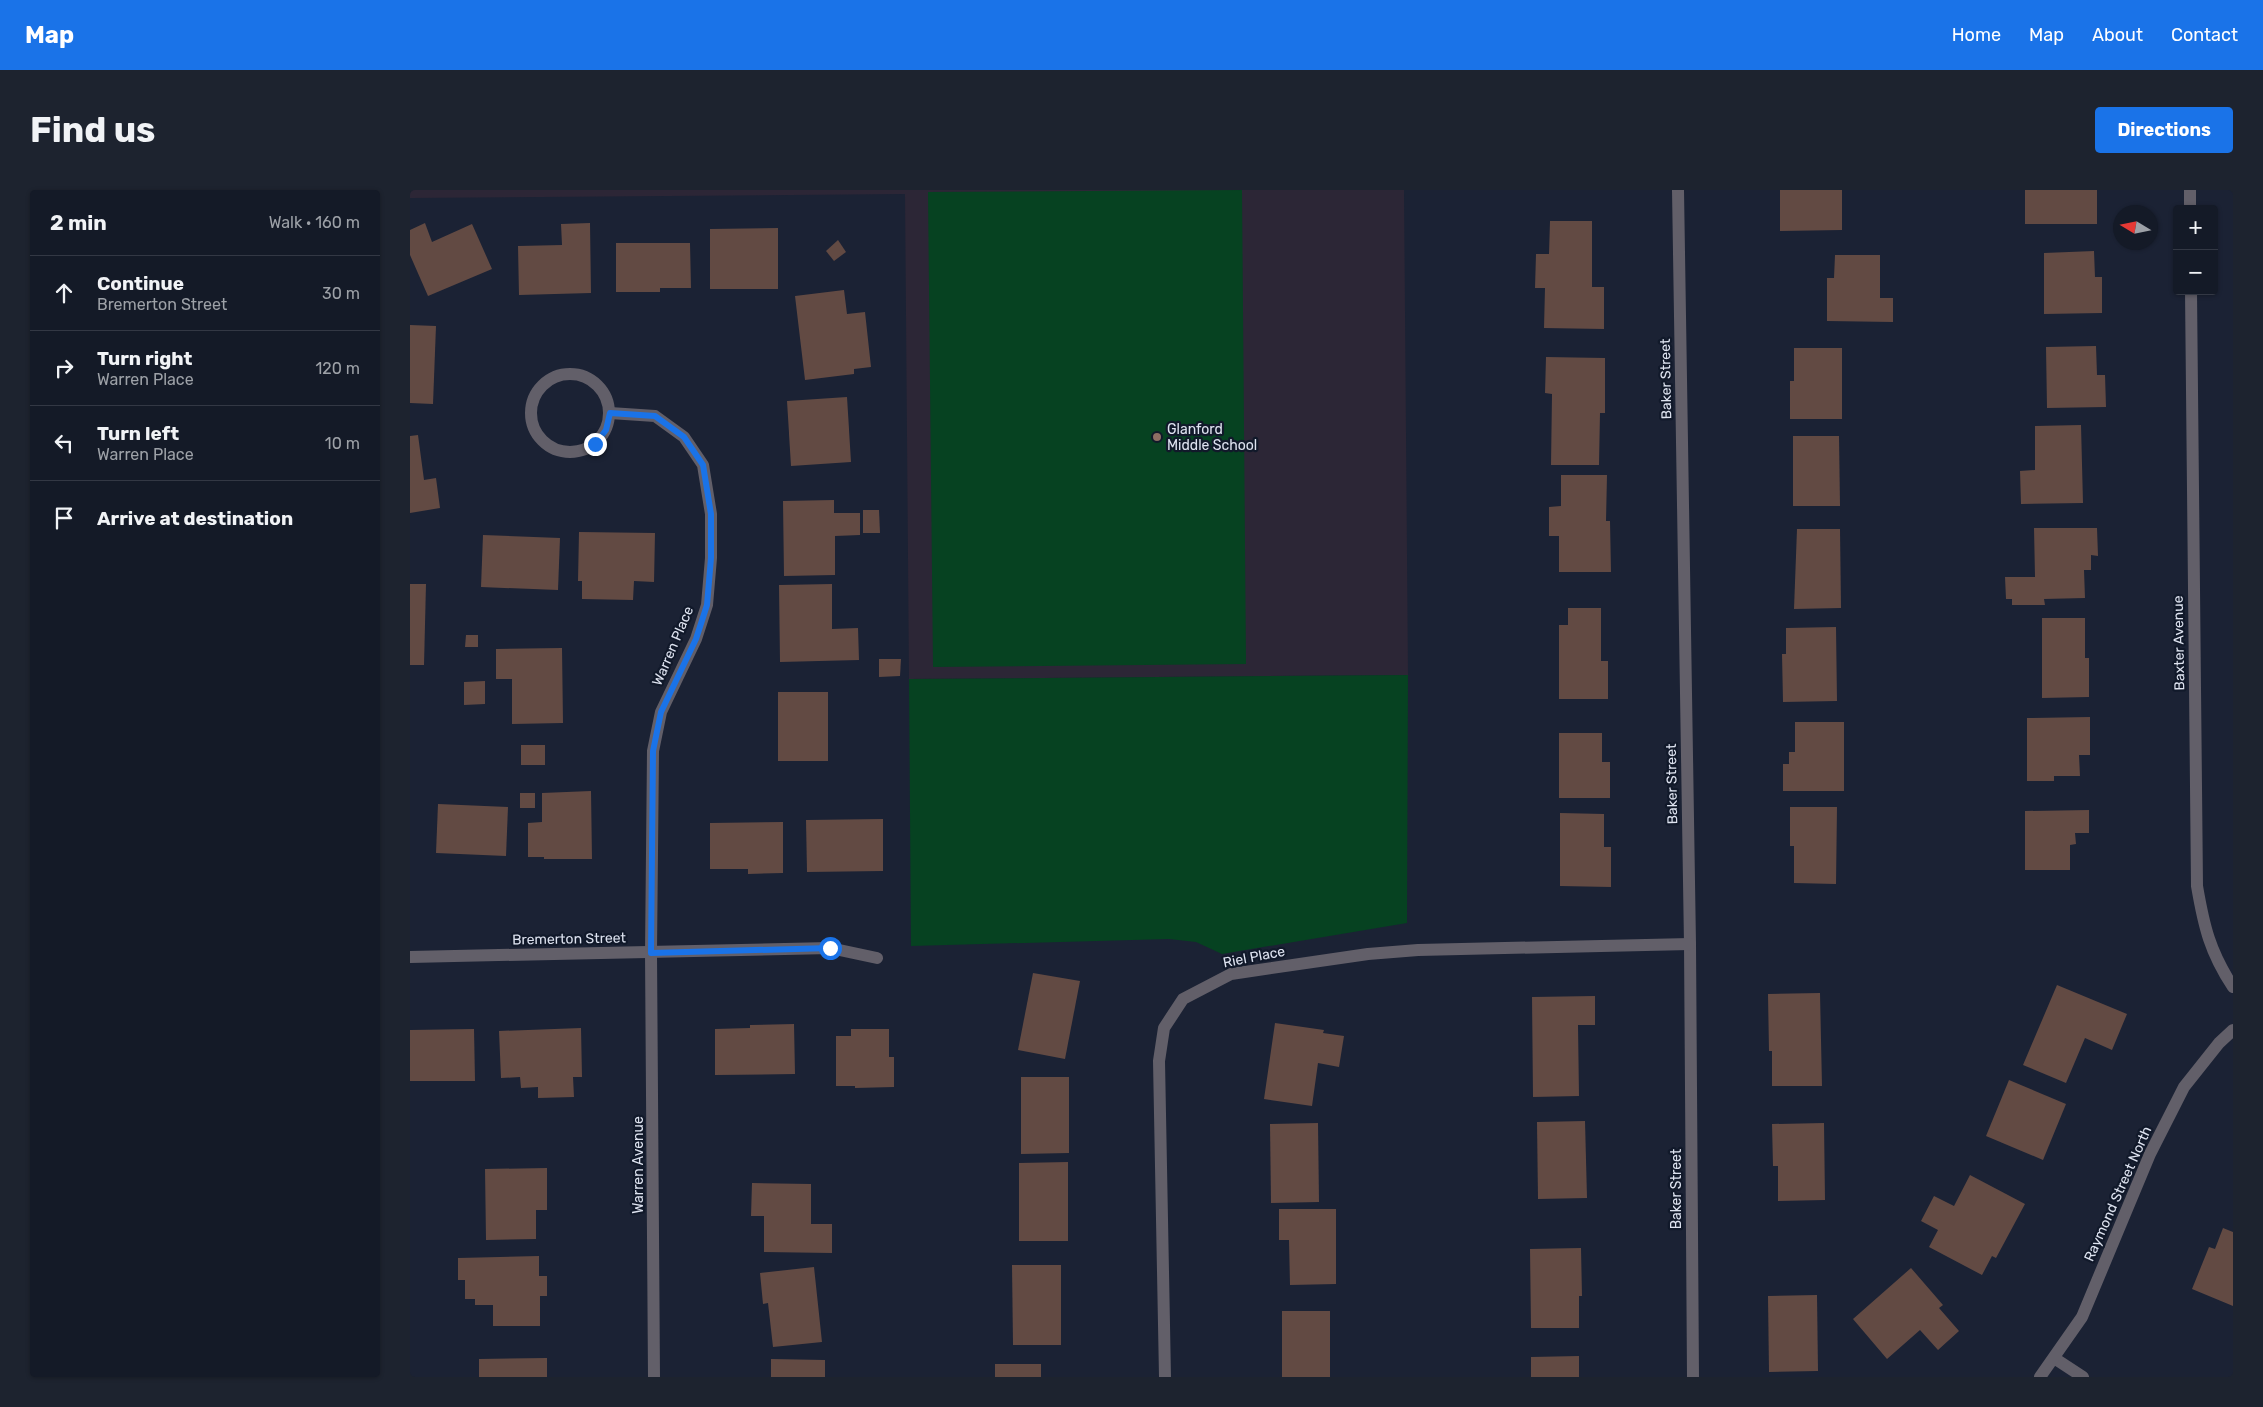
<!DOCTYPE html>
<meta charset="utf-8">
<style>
body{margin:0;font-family:Rubik,sans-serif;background:#1d232f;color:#f1f3f6}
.controls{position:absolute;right:15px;top:15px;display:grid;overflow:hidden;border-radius:5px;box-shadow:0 1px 4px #0004}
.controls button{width:45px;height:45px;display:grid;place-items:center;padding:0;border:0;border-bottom:1px solid #333844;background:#141a27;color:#f1f3f6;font:25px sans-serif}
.compass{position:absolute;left:1703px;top:15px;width:45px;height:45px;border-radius:50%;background:#141a27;box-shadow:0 1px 4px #0004;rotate:280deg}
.stop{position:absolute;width:15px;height:15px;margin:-11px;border:4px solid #1a73e8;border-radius:50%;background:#fff}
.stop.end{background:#1a73e8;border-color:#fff;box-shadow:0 1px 5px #0008}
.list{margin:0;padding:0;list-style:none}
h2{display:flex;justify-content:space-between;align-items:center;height:65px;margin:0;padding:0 20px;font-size:21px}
h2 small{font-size:16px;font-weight:400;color:#9da1a7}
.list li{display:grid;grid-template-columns:32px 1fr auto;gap:15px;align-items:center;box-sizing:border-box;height:75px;padding:0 20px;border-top:1px solid #333844}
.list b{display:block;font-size:19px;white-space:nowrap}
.list p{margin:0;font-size:16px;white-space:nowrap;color:#9da1a7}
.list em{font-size:16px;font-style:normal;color:#9da1a7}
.icon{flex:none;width:28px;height:28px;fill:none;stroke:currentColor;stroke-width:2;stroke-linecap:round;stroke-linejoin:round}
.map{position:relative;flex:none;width:1823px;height:1187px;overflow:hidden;border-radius:5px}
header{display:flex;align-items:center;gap:30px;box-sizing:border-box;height:70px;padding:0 25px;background:#1a73e8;color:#fff}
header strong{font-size:24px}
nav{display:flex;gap:28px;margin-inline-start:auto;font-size:18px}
.intro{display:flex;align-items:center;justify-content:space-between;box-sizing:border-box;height:120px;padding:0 30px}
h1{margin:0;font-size:35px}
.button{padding:12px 22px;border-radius:5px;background:#1a73e8;color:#fff;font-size:18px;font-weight:700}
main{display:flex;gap:30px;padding:0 30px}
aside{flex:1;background:#141a27;border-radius:5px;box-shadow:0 1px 4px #0004}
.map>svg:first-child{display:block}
.education{fill:#2c2636}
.green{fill:#064221}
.building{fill:#624a43}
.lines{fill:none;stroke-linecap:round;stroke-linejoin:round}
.minor{stroke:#625f69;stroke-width:12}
.route{stroke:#1a73e8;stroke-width:6}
.education-dot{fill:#8d6e63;stroke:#11192a;stroke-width:2}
.labels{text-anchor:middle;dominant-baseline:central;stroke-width:4.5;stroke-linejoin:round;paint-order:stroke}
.street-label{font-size:14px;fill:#dee3f0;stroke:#11192a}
.poi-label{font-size:14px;fill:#dee3f0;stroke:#11192a;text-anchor:start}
</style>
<header>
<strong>Map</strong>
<nav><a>Home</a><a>Map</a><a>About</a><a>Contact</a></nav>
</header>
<div class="intro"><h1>Find us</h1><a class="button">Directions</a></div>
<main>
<aside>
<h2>2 min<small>Walk · 160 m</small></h2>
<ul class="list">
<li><svg class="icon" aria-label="ahead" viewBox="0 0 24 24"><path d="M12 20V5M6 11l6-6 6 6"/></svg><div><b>Continue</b><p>Bremerton Street</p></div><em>30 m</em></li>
<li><svg class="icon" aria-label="right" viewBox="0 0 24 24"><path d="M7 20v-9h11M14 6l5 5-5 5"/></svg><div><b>Turn right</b><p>Warren Place</p></div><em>120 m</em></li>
<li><svg class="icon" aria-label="left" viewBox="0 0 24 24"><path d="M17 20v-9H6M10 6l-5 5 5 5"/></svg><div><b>Turn left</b><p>Warren Place</p></div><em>10 m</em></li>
<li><svg class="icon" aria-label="arrive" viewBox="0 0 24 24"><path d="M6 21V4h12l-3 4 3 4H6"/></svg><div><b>Arrive at destination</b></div></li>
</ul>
</aside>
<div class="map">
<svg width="1823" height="1187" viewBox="0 0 1823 1187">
<rect width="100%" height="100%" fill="#1b2234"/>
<!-- education -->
<polygon class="education" points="0,0 994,0 998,485 499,489 495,4 0,8"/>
<!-- green -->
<g class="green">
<polygon points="832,0 836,474 523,477 518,2"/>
<polygon points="998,485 997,733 812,764 786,752 759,749 501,756 499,489"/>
</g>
<!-- building -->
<g class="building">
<polygon points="1370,0 1432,0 1432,40 1370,41"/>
<rect x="1615" y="0" width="72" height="34"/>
<polygon points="1140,31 1182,31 1182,97 1194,97 1194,139 1134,138 1135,98 1125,98 1126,64 1139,64"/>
<polygon points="15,33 22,52 62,34 82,79 18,106 0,65 0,40"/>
<polygon points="180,33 181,103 109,105 108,56 152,55 151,34"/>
<polygon points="368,38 368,99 300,99 300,39"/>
<polygon points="428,50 436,62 424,71 416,61"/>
<polygon points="206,53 280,53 281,98 250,98 250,102 206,102"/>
<polygon points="1684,61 1685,87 1692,87 1692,123 1634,124 1634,63"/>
<polygon points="1425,65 1470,65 1470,108 1483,108 1483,132 1417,131 1417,88 1424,88"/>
<polygon points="434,100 437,124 455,122 461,177 444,179 444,184 395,190 385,106"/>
<polygon points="0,135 26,136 23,214 0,213"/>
<polygon points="1686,156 1687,185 1695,185 1696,217 1637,218 1636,157"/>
<polygon points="1384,158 1432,158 1432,229 1380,229 1380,191 1384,191"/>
<polygon points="1136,167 1195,168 1195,223 1190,223 1189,275 1141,275 1142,204 1135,203"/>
<polygon points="437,207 441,272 381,276 377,211"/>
<polygon points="1671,235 1673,313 1611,314 1610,281 1625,280 1625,236"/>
<polygon points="8,245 14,290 26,288 30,318 0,323 0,246"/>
<polygon points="1383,246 1429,246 1430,316 1383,316"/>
<polygon points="1151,285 1197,285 1196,331 1200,331 1201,382 1149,382 1149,346 1139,346 1139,317 1151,316"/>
<polygon points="424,310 424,323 450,323 450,345 425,346 425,385 374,386 373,311"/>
<polygon points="453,320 469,320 470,343 453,343"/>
<polygon points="1624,338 1687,338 1688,366 1681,365 1681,380 1674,380 1675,408 1634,409 1635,415 1602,415 1602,409 1596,409 1595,387 1625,387"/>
<polygon points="1387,339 1430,339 1431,418 1384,419"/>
<polygon points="169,342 245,343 244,392 224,391 223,410 172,409 172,391 168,391"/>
<polygon points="73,345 150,348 148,400 71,397"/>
<polygon points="0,394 16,394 14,475 0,475"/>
<polygon points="422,394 422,439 448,438 449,470 370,472 369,395"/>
<polygon points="1158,418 1191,418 1191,471 1198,471 1198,509 1149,509 1149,435 1158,435"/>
<polygon points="1632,428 1675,428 1675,468 1679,468 1679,507 1632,508"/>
<polygon points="1426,437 1427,511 1373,512 1372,464 1376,464 1376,438"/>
<polygon points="56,445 68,445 68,457 55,457"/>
<polygon points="152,458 153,533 102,534 102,489 86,489 86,459"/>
<polygon points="469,469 491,469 490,486 469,487"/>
<polygon points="75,491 75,514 54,515 54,492"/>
<rect x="368" y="502" width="50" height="69"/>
<polygon points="1680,527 1680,565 1669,565 1670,586 1644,586 1644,591 1617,591 1617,528"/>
<polygon points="1385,532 1434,532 1434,601 1373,601 1373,574 1379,574 1379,562 1385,562"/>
<polygon points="1149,543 1192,543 1192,572 1200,572 1200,608 1149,608"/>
<rect x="111" y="555" width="24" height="20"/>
<polygon points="181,601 182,669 134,669 134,667 118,667 118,633 132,632 132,603"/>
<rect x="110" y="603" width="15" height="15"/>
<polygon points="28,614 98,617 96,666 26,663"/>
<polygon points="1380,617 1427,617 1426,694 1384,693 1384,656 1380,656"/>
<polygon points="1679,620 1679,643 1665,643 1666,654 1660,655 1660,680 1615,680 1615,621"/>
<polygon points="1150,623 1194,624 1194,657 1201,657 1201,697 1150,696"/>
<polygon points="473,629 473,681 397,682 396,630"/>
<polygon points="373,632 373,683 338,684 338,679 300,679 300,633"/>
<polygon points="623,783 670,791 655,869 608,860"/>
<polygon points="1647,795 1717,824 1702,860 1675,848 1656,893 1613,875"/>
<polygon points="1410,803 1412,896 1362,896 1362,861 1359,861 1358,804"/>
<polygon points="1185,806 1185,835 1168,835 1169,906 1123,907 1122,807"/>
<polygon points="865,833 914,840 913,843 934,846 929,877 908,873 902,916 854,909"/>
<polygon points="384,834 385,884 305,885 305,839 340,838 340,835"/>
<polygon points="171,838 172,887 163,887 164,907 128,908 128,897 111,898 110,887 91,888 89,841"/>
<polygon points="64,839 65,891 0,891 0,840"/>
<polygon points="441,839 479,839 479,867 484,867 484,897 445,898 445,896 426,896 426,846 441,846"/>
<polygon points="611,887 659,887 659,963 611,964"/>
<polygon points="1599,890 1656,914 1633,970 1576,946"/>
<polygon points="1175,931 1177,1008 1128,1009 1127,932"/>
<polygon points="908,933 909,1012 861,1013 860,934"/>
<polygon points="1414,933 1415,1010 1368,1011 1368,976 1363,976 1362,934"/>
<polygon points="658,972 658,1051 609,1051 609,973"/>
<polygon points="137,978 137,1020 126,1020 126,1049 76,1050 75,979"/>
<polygon points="1560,985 1615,1014 1586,1068 1582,1066 1572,1085 1519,1057 1528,1040 1511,1031 1524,1006 1544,1016"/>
<polygon points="342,993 401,994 401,1034 422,1034 422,1063 354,1062 354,1026 341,1026"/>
<polygon points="869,1019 926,1019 926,1094 880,1095 879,1050 869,1050"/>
<polygon points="1813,1038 1823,1042 1823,1116 1782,1099 1799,1057 1805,1059"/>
<polygon points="1171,1058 1172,1106 1169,1106 1169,1138 1121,1138 1120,1059"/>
<polygon points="129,1066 129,1086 137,1086 137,1106 130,1106 130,1136 83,1136 83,1115 65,1115 65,1109 55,1109 55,1090 48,1090 48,1068"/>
<polygon points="602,1075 651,1075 651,1155 603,1155"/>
<polygon points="404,1077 412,1152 363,1157 358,1113 353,1114 350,1083"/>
<polygon points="1501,1078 1533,1115 1529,1118 1549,1141 1528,1160 1510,1140 1477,1169 1443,1129"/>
<polygon points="1407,1105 1408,1181 1359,1182 1358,1106"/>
<rect x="872" y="1121" width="48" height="66"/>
<polygon points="1169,1166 1169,1187 1121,1187 1121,1167"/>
<polygon points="137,1168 137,1187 69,1187 69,1169"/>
<polygon points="361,1169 415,1170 415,1187 361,1187"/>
<rect x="585" y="1174" width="46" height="13"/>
</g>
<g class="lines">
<!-- minor -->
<g class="minor">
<polyline points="1268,0 1280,754 1283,1187"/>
<polyline points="1780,0 1780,19"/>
<path d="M1781 101 1787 696C1794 737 1800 762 1823 797"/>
<circle cx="160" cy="223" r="39"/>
<polyline points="200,223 245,226 274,247 293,275 301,324 301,368 297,415 286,449 251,522 243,561 241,763 244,1187"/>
<polyline points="0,767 420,758 467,768"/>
<polyline points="1644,1168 1673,1187"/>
<polyline points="755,1187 749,871 754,838 773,809 821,784 958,764 1008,760 1280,754"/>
<polyline points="1630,1187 1672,1127 1740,964 1774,897 1809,853 1823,840"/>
</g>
</g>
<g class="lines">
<!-- route -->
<polyline class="route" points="185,254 196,240 200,223 245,226 274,247 293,275 301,324 301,368 297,415 286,449 251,522 243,561 241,763 420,758"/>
</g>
<!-- markers -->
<circle class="education-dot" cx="747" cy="247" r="5"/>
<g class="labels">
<!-- street labels -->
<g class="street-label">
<text transform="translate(1256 189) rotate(-91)">Baker Street</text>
<text transform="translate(1769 453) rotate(-91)">Baxter Avenue</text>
<text transform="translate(263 456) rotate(-67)">Warren Place</text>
<text transform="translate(1262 594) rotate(-91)">Baker Street</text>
<text transform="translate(159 749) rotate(-1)">Bremerton Street</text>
<text transform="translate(844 767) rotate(-11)">Riel Place</text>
<text transform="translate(228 975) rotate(-90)">Warren Avenue</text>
<text transform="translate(1266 999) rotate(-90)">Baker Street</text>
<text transform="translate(1708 1004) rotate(-66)">Raymond Street North</text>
</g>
<!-- poi labels -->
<g class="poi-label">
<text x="757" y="239">Glanford<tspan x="757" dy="16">Middle School</tspan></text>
</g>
</g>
</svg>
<div class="controls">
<button>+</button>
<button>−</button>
</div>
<svg class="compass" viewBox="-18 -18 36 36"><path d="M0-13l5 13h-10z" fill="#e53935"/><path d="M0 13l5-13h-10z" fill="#9da1a7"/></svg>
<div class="stop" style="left:420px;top:758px"></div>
<div class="stop end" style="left:185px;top:254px"></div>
</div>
</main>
